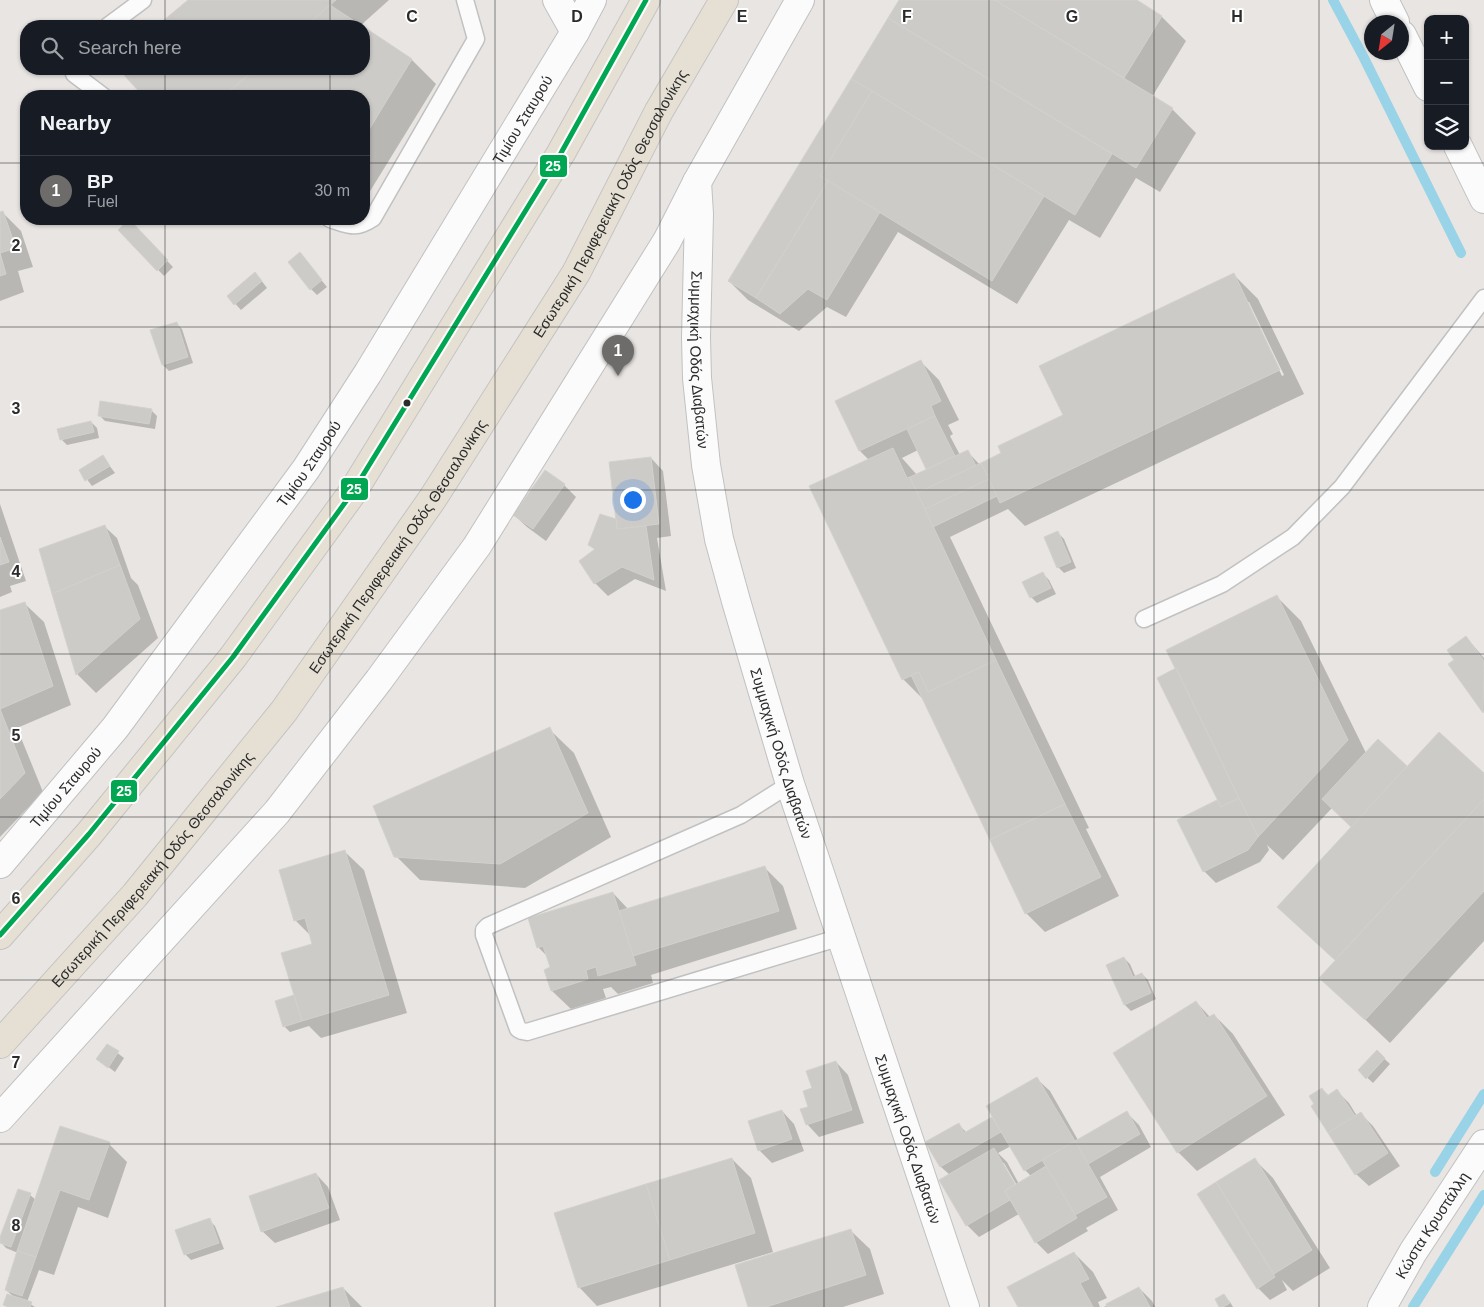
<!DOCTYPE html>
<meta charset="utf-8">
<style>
body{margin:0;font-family:Arial,sans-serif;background:#242831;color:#f1f3f6}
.controls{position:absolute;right:15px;top:15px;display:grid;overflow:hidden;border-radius:10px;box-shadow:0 1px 4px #0004}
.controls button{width:45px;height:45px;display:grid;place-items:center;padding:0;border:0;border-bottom:1px solid #363941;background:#171b24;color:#f1f3f6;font:25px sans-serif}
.compass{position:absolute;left:1364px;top:15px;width:45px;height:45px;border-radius:50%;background:#171b24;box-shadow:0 1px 4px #0004;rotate:210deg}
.you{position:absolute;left:632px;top:499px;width:18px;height:18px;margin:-12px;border:4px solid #fff;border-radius:50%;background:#1a73e8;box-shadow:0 0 0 8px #1a73e833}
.badge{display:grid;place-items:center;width:32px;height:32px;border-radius:50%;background:#6d6c6b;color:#fff;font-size:16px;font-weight:700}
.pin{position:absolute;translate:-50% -41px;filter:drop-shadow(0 1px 2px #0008)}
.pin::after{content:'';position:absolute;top:26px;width:18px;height:15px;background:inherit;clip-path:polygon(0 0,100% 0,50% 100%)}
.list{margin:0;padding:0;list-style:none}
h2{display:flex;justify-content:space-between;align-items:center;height:65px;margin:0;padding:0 20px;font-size:21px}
h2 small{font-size:16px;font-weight:400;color:#9ea1a6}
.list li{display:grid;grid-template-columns:32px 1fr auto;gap:15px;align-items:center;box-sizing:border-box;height:70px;padding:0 20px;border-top:1px solid #363941}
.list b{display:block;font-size:19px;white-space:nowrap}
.list p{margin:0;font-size:16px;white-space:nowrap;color:#9ea1a6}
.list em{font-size:16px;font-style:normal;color:#9ea1a6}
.icon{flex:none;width:28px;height:28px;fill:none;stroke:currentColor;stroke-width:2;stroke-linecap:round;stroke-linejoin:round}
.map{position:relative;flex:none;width:1484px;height:1307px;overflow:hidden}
.search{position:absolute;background:#171b24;box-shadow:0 1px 4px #0004;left:20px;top:20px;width:350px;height:55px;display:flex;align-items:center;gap:12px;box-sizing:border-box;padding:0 18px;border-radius:20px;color:#9ea1a6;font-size:19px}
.panel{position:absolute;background:#171b24;box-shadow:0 1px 4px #0004;left:20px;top:90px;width:350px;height:135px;border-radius:20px}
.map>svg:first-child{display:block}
.shadow{fill:#0003;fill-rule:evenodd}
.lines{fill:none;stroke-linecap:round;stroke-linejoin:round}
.stream{stroke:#98d3e7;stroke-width:10}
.building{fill:#cdcbc8;stroke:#d3d1ce}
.service-casing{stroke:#c2c1c2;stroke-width:19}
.minor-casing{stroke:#c2c1c2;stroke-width:30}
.tertiary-casing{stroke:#c2c1c2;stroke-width:30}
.trunk-casing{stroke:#c5c3c2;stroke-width:30}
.service{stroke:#fcfbfb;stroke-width:16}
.minor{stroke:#fcfbfb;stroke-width:28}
.tertiary{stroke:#fcfbfb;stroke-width:28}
.trunk{stroke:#e6e0d4;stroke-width:28}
.bus-1-casing{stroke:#fff;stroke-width:9}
.bus-1{stroke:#00a651;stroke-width:5}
.grid{fill:none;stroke:#2b2b2b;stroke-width:1;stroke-opacity:0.55}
.bus-dot{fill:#2b2b2b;stroke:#fff;stroke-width:2}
.labels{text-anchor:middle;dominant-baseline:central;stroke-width:4;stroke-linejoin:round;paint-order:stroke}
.street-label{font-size:15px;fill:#2b2b2b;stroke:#fff}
.grid-label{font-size:16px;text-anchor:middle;font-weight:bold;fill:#2b2b2b;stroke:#fff;stroke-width:4;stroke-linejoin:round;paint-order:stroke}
.line-badge{stroke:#fff;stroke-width:2}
.badge-label{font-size:14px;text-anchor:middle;font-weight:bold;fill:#fff}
</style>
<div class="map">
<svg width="1484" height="1307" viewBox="0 0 1484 1307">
<rect width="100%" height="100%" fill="#e8e5e2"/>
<!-- shadow -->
<g class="shadow">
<polygon points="190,0 389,0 360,26 160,25"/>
<polygon points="901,0 1134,0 1162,17 1186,41 1152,97 1172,109 1196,133 1160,192 1136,178 1100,238 1069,220 1017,304 898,232 846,317 827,307 799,331 748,300 729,281"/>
<polygon points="364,29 412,60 436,84 364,201 364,96 144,96 126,75 134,69 364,69"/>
<polygon points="2,212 21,231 33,267 18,271 24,292 0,301 0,213"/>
<polygon points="129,221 173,267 164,276 120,230"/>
<polygon points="300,254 327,287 317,295 311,289"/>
<path d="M1234 275 1258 299 1304 394 1025 526 1008 509 950 537 1089 828 1086 829 1119 896 1045 932 1026 913 925 701 903 679 869 460 860 451 921 362 939 380 959 420 948 425 953 434 950 436 960 455 967 451 980 465 1003 454 1065 416ZM1246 302H1249L1284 375 1282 376ZM918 450 928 470 917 475 902 458Z"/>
<polygon points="261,280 267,288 241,310 228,296"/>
<polygon points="176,323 182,329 193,363 169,371 163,365 152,330"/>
<polygon points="151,410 157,416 155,429 105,421 99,415"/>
<polygon points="91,422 97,428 99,438 67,445 61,439"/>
<polygon points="103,457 115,473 92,486 80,470"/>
<polygon points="651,458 663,471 671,536 657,538 666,591 635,579 608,596 595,583 580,561 595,550 590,545 617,521"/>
<polygon points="564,485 576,497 546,541 527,527 514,515"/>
<polygon points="0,504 26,581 10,586 12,592 0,597"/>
<polygon points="104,526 117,538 131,578 138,585 158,638 96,693 78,675 41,550"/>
<polygon points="1058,533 1064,539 1076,568 1064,573 1058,567"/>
<polygon points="1043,574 1049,580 1056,594 1037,603 1031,597"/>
<polygon points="1277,597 1301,621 1366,753 1378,740 1407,768 1484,775 1484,941 1390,1043 1321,978 1336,961 1279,907 1353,827 1332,808 1283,860 1267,845 1269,850 1260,862 1216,883 1204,871 1179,820 1219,800 1177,669"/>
<polygon points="25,604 44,622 71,705 17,728 43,792 0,837 0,612"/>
<polygon points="1466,637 1484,658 1484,712 1450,664 1455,660"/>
<polygon points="549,729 574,753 611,837 525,888 420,880 396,856"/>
<polygon points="345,852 364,870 407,1013 321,1038 309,1026 290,1032 284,1026 297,1000 314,945 311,936 295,920"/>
<polygon points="765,868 783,886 797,929 651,975 653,983 618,994 611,987 603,989 606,998 571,1009 552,991 552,968 549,958 538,947 613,893 629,910"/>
<polygon points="1124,958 1130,964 1136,978 1142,974 1148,980 1156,999 1131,1011 1125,1005 1107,966"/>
<polygon points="1196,1002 1211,1018 1214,1015 1233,1034 1285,1115 1197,1171 1178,1152"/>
<polygon points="107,1045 124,1058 115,1072 98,1059"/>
<polygon points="1377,1052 1390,1064 1373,1083 1359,1070"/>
<polygon points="836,1062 848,1075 864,1123 819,1137 807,1124 813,1089"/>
<path d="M1037 1079 1050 1091 1078 1140 1126 1112 1139 1125 1151 1147 1100 1177 1118 1210 1086 1228 1088 1231 1048 1254 1036 1242 1019 1214 979 1237 967 1225 950 1175 941 1167 927 1142 958 1124 967 1133 994 1117ZM1011 1146 1025 1170 1031 1176 1019 1184 1007 1162 998 1153ZM1001 1163H1004L1019 1189 1017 1191Z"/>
<polygon points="1322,1089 1329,1096 1337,1091 1349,1103 1357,1116 1361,1114 1373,1126 1400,1166 1369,1186 1356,1174 1316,1104"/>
<polygon points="782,1111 794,1124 804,1151 772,1163 759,1150"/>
<polygon points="109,1144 127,1162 108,1218 78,1207 54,1275 39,1270 27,1302 35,1307 7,1307 5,1305 14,1297 6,1290 18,1253 6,1248 0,1241 30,1195 36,1200"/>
<polygon points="732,1159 751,1178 773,1252 597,1306 579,1287"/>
<polygon points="1255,1160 1273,1178 1330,1268 1293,1291 1282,1280 1287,1290 1270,1300 1258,1288 1199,1195"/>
<polygon points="316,1174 328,1187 340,1220 275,1243 262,1231"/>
<polygon points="209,1220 215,1226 224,1249 191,1260 185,1254"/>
<polygon points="851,1231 870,1249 884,1294 843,1307 749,1307"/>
<polygon points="1074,1253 1093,1272 1107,1298 1098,1302 1100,1307 1019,1307"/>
<polygon points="343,1288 362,1307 280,1307"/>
<polygon points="1139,1288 1152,1301 1155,1307 1104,1307"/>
<polygon points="1224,1296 1230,1302 1233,1307 1220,1307"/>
</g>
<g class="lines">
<!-- stream -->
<g class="stream">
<polyline points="1333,0 1364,58 1461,253"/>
<polyline points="1435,1172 1484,1094"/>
<polyline points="1413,1307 1484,1195"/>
</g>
</g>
<!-- building -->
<g class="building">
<polygon points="188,0 336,0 306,26 158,25"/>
<polygon points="899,0 995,0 1173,108 1136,168 888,18"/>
<polygon points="995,0 1137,0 1162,16 1124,78"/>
<polygon points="330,5 362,26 306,26"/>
<polygon points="888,18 1112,154 1075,215 851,79"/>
<polygon points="364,27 412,59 364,138 364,96 223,96 256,69 364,69"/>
<polygon points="132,69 256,69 223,96 143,96 124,75"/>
<polygon points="851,79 872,91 820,176 828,181 756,298 728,281"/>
<polygon points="872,91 1044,196 992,281 820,176"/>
<polygon points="828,181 880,212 827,300 808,289 780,314 756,298"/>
<polygon points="3,211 16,248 0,253 6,274 0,276 0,212"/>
<polygon points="129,219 168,260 157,271 118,230"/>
<polygon points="300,252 322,280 310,290 288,262"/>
<polygon points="255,272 262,281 234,305 227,296"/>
<polygon points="1234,273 1280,370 1000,503 981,463 1001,453 998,446 1063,415 1039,366"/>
<polygon points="177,322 188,357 162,365 150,330"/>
<polygon points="921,360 941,401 931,406 935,416 859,451 835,401"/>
<polygon points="100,401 152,409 149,424 98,416"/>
<polygon points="935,416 955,456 926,469 907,429"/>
<polygon points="91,421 94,432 60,440 57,429"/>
<polygon points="893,448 907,478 910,477 996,660 928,692 919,672 902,680 809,486"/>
<polygon points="968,450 976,466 917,493 910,477"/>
<polygon points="103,455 110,466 85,481 79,470"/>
<polygon points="651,457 659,524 617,529 609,462"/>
<polygon points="981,463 989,479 925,509 917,493"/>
<polygon points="545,470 565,484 533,529 513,515"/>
<polygon points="989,479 997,496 933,527 925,509"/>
<polygon points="600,514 616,519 617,529 646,526 654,580 622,567 594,584 579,561 595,549 588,545"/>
<polygon points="105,525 120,565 52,594 39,549"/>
<polygon points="1058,531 1071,562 1057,568 1044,537"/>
<polygon points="0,537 9,562 0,565"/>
<polygon points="120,565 140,619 76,675 52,594"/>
<polygon points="1043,572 1051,588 1030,598 1022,582"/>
<polygon points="1277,595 1348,740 1258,837 1166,650"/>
<polygon points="25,602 53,686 0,709 0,610"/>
<polygon points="1466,636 1484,661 1483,713 1448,664 1454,660 1447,650"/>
<polygon points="996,660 1065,804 990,840 911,675 919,672 928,692"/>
<polygon points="1176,668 1239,798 1221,807 1157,678"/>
<polygon points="0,709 25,773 0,799"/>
<polygon points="550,727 588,813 500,864 394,857 373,806"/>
<polygon points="1439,732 1484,773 1484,799 1335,960 1277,907"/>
<polygon points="1378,739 1407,766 1351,827 1322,799"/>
<polygon points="1239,798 1258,837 1248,850 1203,872 1177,820 1217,800 1221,807"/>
<polygon points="1484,799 1484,891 1365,1020 1319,978"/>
<polygon points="1065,804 1101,877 1025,914 990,840"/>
<polygon points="345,850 389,995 302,1021 281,953 312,944 305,918 294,921 279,870"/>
<polygon points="765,866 779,911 633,956 619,911"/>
<polygon points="613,892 636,965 598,976 596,967 586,970 588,979 551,991 544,970 550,967 543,946 537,948 528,918"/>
<polygon points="1124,957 1133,977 1142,973 1151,993 1124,1005 1106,965"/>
<polygon points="294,995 302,1021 283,1027 275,1001"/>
<polygon points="1196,1001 1207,1018 1214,1014 1267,1096 1177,1153 1113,1053"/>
<polygon points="107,1044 119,1051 108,1068 96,1059"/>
<polygon points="1377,1050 1385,1058 1366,1079 1358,1070"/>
<polygon points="836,1061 852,1110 806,1125 800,1109 808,1107 803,1091 812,1088 806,1071"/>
<polygon points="1037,1077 1075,1141 1024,1171 986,1106"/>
<polygon points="1322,1088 1327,1096 1337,1089 1355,1116 1328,1133 1311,1106 1314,1104 1309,1096"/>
<polygon points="782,1110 792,1139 758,1151 748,1121"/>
<polygon points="1127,1111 1140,1134 1088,1164 1075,1141"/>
<polygon points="1361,1112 1388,1153 1355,1175 1328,1133"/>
<polygon points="992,1117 1001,1132 940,1167 925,1142 959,1123 964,1133"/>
<polygon points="60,1126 110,1142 89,1200 60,1190 36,1257 17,1251"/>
<polygon points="1075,1141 1107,1197 1075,1215 1042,1160"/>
<polygon points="994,1148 1015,1184 1005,1191 1010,1200 966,1226 939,1180"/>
<polygon points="732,1158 755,1233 670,1260 646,1184"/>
<polygon points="1255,1158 1312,1250 1274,1274 1216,1182"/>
<polygon points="1046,1166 1077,1218 1035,1243 1005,1191"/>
<polygon points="316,1173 329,1208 261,1232 249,1196"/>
<polygon points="1216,1182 1275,1277 1257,1289 1197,1194"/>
<polygon points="646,1184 670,1260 578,1288 554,1213"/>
<polygon points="18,1189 31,1193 11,1247 0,1243 0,1237"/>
<polygon points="210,1218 219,1243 184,1255 175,1230"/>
<polygon points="851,1229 866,1275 766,1307 748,1307 735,1265"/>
<polygon points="17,1251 36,1257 22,1296 5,1290"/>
<polygon points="1074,1252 1089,1279 1080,1283 1093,1307 1018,1307 1007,1287"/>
<polygon points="343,1287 350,1307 276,1307"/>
<polygon points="1139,1287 1150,1307 1107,1307 1106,1304"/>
<polygon points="7,1294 32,1302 30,1307 8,1307 3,1305"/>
<polygon points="1224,1294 1230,1303 1223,1307 1219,1307 1215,1299"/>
</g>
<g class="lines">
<defs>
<g id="service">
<polyline points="108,26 143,0"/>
<polyline points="73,69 74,74 103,96"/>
<path d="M330 219C349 225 355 230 373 218L476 39 465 0"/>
<polyline points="1144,619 1222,584 1293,537 1342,487 1484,298"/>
<polyline points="790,784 741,815 488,926 484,930 484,935 518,1029 522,1031 527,1032 841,937"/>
</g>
<g id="minor">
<polyline points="1384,0 1395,22"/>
<polyline points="575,32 592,0"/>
<polyline points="1402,35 1428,87"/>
<polyline points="1458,146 1484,199"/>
<polyline points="0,1118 277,812 379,680 477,546 667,241 697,182 800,0"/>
</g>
<g id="tertiary">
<path id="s1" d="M697 182 699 214 696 337 697 378 706 465 719 539 736 601 790 784 965 1307"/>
<path id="s2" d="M0 864 115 728 306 469 368 373 575 32 557 0"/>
<path id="s3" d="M1382 1307 1413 1252 1484 1144"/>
</g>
<g id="trunk">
<polyline points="0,935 89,834 233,657 352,493 561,153 646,0"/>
<path id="s4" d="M0 1044 135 895 284 711 433 498 576 273 659 111 724 0"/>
</g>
</defs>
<!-- service casing -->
<use href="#service" class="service-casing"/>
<!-- minor casing -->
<use href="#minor" class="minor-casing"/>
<!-- tertiary casing -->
<use href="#tertiary" class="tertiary-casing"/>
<!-- trunk casing -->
<use href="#trunk" class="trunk-casing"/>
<!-- service -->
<use href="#service" class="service"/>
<!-- minor -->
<use href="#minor" class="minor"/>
<!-- tertiary -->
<use href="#tertiary" class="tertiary"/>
<!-- trunk -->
<use href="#trunk" class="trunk"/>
<defs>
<polyline id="bus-1" points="0,935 89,834 233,657 352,493 561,153 646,0"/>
</defs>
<!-- bus-1 casing -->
<use href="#bus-1" class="bus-1-casing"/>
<!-- bus-1 -->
<use href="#bus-1" class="bus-1"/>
</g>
<!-- grid -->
<path class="grid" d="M165 0V26M330 0V26M495 0V1307M660 0V1307M824 0V1307M989 0V1307M1154 0V1307M1319 0V1307M165 69V96M330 69V96M0 163H26M364 163H1484M165 219V1307M330 219V1307M0 327H1484M0 490H1484M0 654H1484M0 817H1484M0 980H1484M0 1144H1484"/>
<!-- markers -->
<circle class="bus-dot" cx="407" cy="403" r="4.5"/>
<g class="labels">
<!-- street labels -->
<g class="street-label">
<text stroke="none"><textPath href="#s2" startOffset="911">Τιμίου Σταυρού</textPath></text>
<text stroke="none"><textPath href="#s4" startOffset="1042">Εσωτερική Περιφερειακή Οδός Θεσσαλονίκης</textPath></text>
<text stroke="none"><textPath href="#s1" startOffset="178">Συμμαχική Οδός Διαβατών</textPath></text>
<text stroke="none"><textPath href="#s2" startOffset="506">Τιμίου Σταυρού</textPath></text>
<text stroke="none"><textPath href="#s4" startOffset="638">Εσωτερική Περιφερειακή Οδός Θεσσαλονίκης</textPath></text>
<text stroke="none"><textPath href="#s1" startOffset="582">Συμμαχική Οδός Διαβατών</textPath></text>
<text stroke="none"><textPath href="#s2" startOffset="101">Τιμίου Σταυρού</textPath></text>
<text stroke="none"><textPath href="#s4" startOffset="232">Εσωτερική Περιφερειακή Οδός Θεσσαλονίκης</textPath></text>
<text stroke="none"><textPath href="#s1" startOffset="988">Συμμαχική Οδός Διαβατών</textPath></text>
<text stroke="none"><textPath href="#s3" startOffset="96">Κώστα Κρυστάλλη</textPath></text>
</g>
</g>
<g class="grid-label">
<text x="412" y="22">C</text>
<text x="577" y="22">D</text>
<text x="742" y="22">E</text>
<text x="907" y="22">F</text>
<text x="1072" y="22">G</text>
<text x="1237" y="22">H</text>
<text x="16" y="251">2</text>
<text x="16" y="414">3</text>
<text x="16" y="577">4</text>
<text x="16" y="741">5</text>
<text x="16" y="904">6</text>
<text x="16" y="1068">7</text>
<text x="16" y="1231">8</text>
</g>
<g class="line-badge">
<rect x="539" y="154" width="29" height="24" rx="5" fill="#00a651"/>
<rect x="340" y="477" width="29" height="24" rx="5" fill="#00a651"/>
<rect x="110" y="779" width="28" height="24" rx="5" fill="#00a651"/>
</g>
<g class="badge-label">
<text x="553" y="171">25</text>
<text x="354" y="494">25</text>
<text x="124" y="796">25</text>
</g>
</svg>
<div class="controls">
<button>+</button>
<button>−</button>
<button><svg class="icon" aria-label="layers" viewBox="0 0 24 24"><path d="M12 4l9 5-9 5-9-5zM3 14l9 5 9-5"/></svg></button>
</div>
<svg class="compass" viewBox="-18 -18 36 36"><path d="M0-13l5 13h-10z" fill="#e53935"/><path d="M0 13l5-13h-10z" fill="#9ea1a6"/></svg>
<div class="you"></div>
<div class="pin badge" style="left:618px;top:376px">1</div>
<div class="search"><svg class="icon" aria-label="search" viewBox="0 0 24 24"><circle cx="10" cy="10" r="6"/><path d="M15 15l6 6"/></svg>Search here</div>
<section class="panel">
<h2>Nearby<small></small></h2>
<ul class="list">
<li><span class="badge">1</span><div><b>BP</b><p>Fuel</p></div><em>30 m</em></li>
</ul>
</section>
</div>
